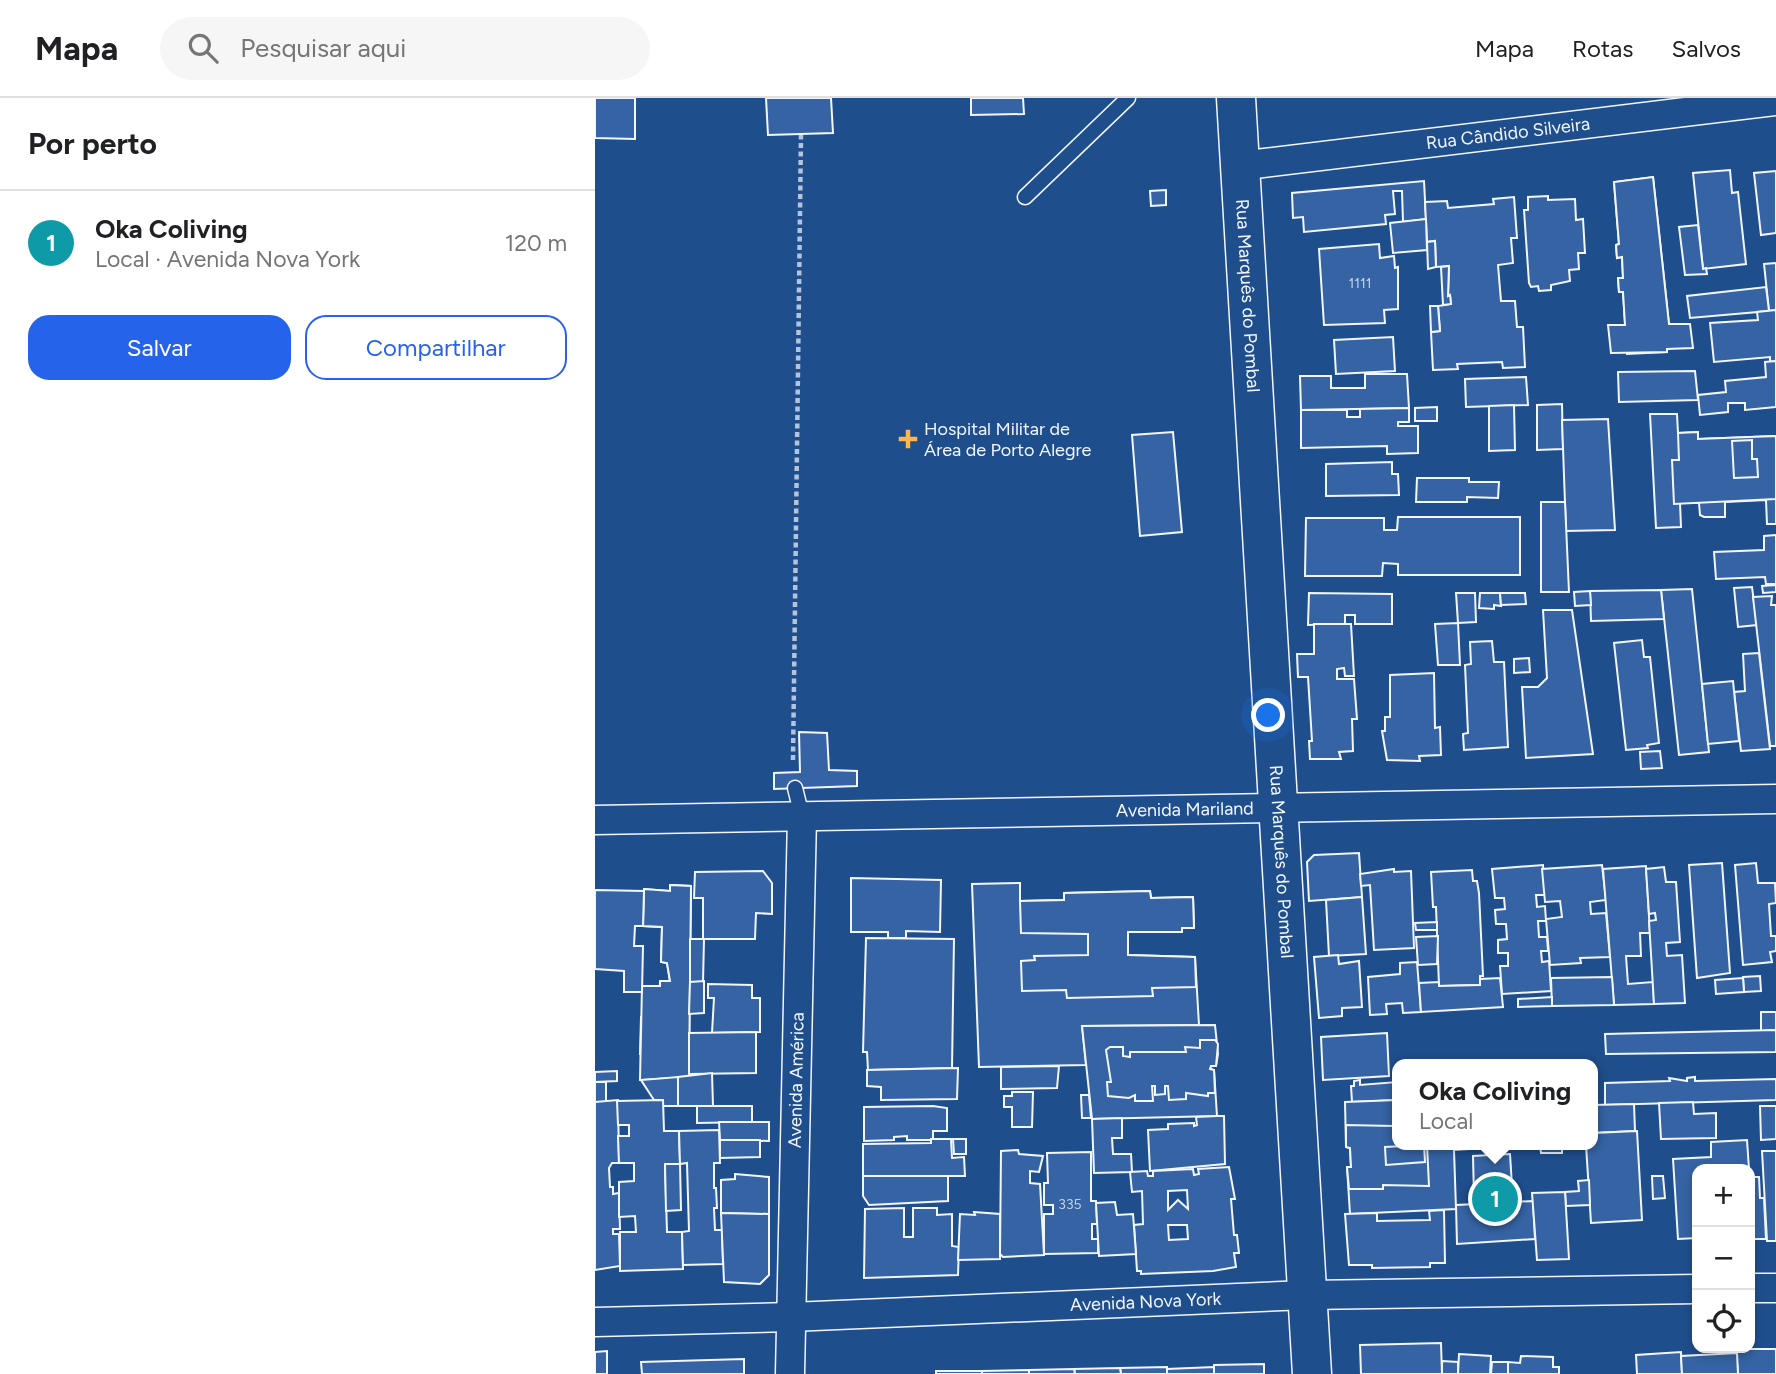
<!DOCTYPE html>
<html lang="pt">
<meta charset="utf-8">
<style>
body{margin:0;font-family:Figtree,sans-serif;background:#f6f6f6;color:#202124}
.controls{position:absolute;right:21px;bottom:21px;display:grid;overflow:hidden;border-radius:14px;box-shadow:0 4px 10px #0003}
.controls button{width:63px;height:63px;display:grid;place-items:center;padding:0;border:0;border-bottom:2px solid #e0e0e0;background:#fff;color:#202124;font:35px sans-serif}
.you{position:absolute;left:674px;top:618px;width:24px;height:24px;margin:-18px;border:5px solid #fff;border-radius:50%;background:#1a73e8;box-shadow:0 0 0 10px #1a73e833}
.badge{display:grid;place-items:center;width:46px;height:46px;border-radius:50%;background:#2563eb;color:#fff;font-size:23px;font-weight:700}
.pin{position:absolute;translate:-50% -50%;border:4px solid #fff;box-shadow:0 2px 7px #0006}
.popup{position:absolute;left:797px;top:961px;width:206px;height:91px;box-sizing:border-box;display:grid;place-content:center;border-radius:14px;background:#fff;filter:drop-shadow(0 2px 5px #0005);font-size:23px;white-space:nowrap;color:#757577}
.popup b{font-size:26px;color:#202124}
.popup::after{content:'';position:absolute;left:50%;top:100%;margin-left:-14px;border:14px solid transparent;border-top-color:#fff}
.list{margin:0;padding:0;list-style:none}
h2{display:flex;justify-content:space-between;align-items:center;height:91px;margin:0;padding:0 28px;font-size:30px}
h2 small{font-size:23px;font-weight:400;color:#757577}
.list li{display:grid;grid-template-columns:46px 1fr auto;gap:21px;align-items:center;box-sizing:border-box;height:105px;padding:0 28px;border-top:2px solid #e0e0e0}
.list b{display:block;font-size:26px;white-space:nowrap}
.list p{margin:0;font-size:23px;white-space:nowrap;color:#757577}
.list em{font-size:23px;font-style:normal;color:#757577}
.actions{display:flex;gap:14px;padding:21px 28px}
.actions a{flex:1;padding:16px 0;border:2px solid #2563eb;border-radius:21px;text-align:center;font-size:24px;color:#2563eb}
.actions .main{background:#2563eb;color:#fff}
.icon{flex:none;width:38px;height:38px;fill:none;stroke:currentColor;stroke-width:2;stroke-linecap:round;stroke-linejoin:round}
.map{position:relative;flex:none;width:1181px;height:1276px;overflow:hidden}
header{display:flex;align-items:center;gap:42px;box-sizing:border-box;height:98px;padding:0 35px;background:#fff;border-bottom:2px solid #e0e0e0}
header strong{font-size:33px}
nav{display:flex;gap:38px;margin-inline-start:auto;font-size:24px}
.search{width:490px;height:63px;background:#f6f6f6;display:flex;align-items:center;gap:18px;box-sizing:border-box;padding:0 24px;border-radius:38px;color:#757577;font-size:26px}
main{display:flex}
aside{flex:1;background:#fff}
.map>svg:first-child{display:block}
.building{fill:#3563a3;stroke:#f2f6ff;stroke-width:2;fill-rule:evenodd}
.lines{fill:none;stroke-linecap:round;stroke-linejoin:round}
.lane-casing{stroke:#f2f6ff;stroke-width:17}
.street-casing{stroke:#f2f6ff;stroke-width:31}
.secondary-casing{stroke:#f2f6ff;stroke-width:41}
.path{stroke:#b3c4dc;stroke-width:4.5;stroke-dasharray:5 3.5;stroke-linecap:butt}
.lane{stroke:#1f4e8c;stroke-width:14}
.street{stroke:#1f4e8c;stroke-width:28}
.secondary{stroke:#1f4e8c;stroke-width:38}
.poi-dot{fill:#ffb74d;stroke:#1f4e8c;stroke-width:2.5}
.labels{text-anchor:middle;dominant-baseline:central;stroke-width:5;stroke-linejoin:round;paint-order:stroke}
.number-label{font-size:14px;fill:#c3d1e8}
.street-label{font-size:18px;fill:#f2f6ff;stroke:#1f4e8c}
.poi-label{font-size:18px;fill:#f2f6ff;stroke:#1f4e8c;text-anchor:start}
</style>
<header>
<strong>Mapa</strong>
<div class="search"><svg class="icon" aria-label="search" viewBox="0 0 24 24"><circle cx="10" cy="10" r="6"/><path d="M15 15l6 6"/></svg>Pesquisar aqui</div>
<nav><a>Mapa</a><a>Rotas</a><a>Salvos</a></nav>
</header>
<main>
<aside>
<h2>Por perto<small></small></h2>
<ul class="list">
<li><span class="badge" style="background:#0f9aa8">1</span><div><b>Oka Coliving</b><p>Local · Avenida Nova York</p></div><em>120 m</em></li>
</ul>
<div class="actions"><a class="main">Salvar</a><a>Compartilhar</a></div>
</aside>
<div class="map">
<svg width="1181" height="1276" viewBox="0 0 1181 1276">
<rect width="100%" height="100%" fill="#1f4e8c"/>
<!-- building -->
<g class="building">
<polygon points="0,0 40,0 40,41 0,40"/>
<polygon points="171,0 236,0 238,35 173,37"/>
<polygon points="376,0 428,0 429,16 376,17"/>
<polygon points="1135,72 1137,95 1143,94 1151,166 1108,171 1098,75"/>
<polygon points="1181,73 1181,135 1166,137 1159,75"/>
<polygon points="1058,79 1074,226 1071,226 1072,254 1032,256 1028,194 1024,194 1023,180 1028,180 1027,159 1022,160 1021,147 1024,146 1019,84"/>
<polygon points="1058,79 1074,226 1095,226 1098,250 1072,251 1072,254 1016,255 1013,227 1030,227 1028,194 1024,194 1023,180 1028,180 1027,159 1022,160 1021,147 1024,146 1019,84"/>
<polygon points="829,83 831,121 808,124 807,93 798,93 800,116 790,117 791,126 709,134 708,119 698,120 697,95"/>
<polygon points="571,92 571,107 556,108 555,93"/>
<polygon points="953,98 953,102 980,101 981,122 988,121 990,155 983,155 984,171 974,172 975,183 956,187 956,192 944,193 943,188 936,189 934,185 929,112 933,112 933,99"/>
<polygon points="919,99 922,140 916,140 918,165 903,167 906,203 920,203 922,229 928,229 930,269 908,270 907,264 862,266 863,271 838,272 836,234 845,233 843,208 856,206 855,197 853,198 854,168 841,169 840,143 832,144 830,104 852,103 853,110 899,106 898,101"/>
<polygon points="831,121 832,152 798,155 795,125"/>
<polygon points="1103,127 1108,171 1111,170 1112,176 1090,177 1084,129"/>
<polygon points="840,143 841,169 833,171 832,144"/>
<polygon points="784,146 785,160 799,158 800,170 803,169 803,211 789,212 790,225 729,227 724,151"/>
<polygon points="1181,165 1181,212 1174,213 1169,166"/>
<polygon points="854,168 853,198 855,197 856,206 848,207 846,169"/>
<polygon points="1171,189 1174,213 1095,220 1092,198"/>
<polygon points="835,208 843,208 845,233 836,234"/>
<polygon points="1181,212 1181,263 1175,264 1175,259 1119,264 1115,225 1163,222 1162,214"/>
<polygon points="798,239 800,273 741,276 739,242"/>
<polygon points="1181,263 1181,309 1150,312 1150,305 1133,305 1133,314 1105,317 1103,297 1131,294 1130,283 1171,279 1170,264"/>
<polygon points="1100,273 1103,302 1024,304 1023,274"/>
<polygon points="770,276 812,276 814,310 706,312 705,278 736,278 736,290 770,290"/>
<polygon points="931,279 933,307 871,309 870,281"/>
<polygon points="967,306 968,351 942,352 942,307"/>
<polygon points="919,307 920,352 894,353 894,308"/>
<polygon points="842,309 842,323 820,323 820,310"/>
<polygon points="814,310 814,324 803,324 803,328 823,328 823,355 792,356 792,348 706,350 706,312 752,312 752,319 765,319 765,311"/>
<polygon points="1055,316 1082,316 1083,335 1103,334 1103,341 1181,338 1181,426 1172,426 1171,402 1130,404 1130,419 1109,419 1105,417 1104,405 1085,405 1086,429 1061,430"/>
<polygon points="1013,321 1020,432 971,433 967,322"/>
<polygon points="578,334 587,434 545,438 537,337"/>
<polygon points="1103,334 1103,341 1181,338 1181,401 1079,406 1077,362 1084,362 1083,335"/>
<polygon points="1157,342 1157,361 1162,361 1163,379 1139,380 1137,343"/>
<polygon points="797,364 797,376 803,376 804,397 731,398 731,366"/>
<polygon points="822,380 874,380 874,384 904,384 903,400 872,399 872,404 821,404"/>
<polygon points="946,404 970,404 974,494 946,494"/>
<polygon points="803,419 925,419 925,477 803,477 803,466 788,465 787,478 710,478 711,420 789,420 789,432 802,432"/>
<polygon points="1181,437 1181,486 1171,486 1170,479 1121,481 1119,454 1169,452 1169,438"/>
<polygon points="1181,487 1181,494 1168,495 1167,488"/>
<polygon points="1157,489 1162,527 1143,529 1139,490"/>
<polygon points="1097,491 1114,654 1084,657 1066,492"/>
<polygon points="1066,492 1069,521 996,523 995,493"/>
<polygon points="995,493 996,507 980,508 979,494"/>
<polygon points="714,495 797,496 797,526 760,526 760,517 750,517 750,526 713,527"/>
<polygon points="861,495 880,495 881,524 863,525"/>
<polygon points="885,495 905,495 906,508 899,507 899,511 884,510"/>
<polygon points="905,495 930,495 931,506 906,507"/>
<polygon points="1177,498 1176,507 1181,507 1181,648 1175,648 1158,499"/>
<polygon points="948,512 977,512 998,656 931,660 927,589 943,589 952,580"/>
<polygon points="863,525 865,567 843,567 840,526"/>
<polygon points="719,526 756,526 759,578 750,578 749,570 742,571 742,581 759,581 762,621 757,621 758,653 744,654 746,661 715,661 714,643 717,643 713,579 703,579 702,556 719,556"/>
<polygon points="1047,542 1049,559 1055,559 1064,645 1052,647 1053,650 1031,652 1019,545"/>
<polygon points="897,543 899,564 909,564 913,649 869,652 868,636 873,635 870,567 876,566 875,544"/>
<polygon points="1164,555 1175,651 1146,653 1139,594 1150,593 1148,556"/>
<polygon points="934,560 935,574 919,575 919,561"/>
<polygon points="839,575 840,630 845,629 846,657 824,658 825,663 792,662 787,633 790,633 790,619 795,619 795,577"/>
<polygon points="1138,583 1144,643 1113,646 1107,586"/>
<polygon points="204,634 232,635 234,672 262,673 262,688 179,691 179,675 205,674"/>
<polygon points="1065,653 1067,670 1046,671 1045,654"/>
<polygon points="764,755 767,799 714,803 712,764 719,757"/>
<polygon points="1127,765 1135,875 1102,880 1094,767"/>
<polygon points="1161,765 1163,785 1180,785 1181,805 1174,806 1176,838 1181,838 1181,853 1175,854 1177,864 1148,867 1140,767"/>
<polygon points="948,767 950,797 941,797 942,809 950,808 951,823 943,823 944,839 952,839 953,853 946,853 947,864 954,863 956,893 907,896 905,868 913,868 913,855 903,855 903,842 912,841 911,826 901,826 900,812 910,811 909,800 900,800 897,771"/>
<polygon points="1007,767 1011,802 995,804 996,816 1011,815 1015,859 985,860 986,865 955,867 951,821 967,819 965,803 950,804 947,771"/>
<polygon points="1051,768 1055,835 1045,835 1046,858 1031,858 1033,886 1058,884 1059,906 1019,907 1008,771"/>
<polygon points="1069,769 1071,784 1081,784 1085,844 1071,845 1072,858 1087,857 1090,905 1059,906 1054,823 1061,822 1060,815 1054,816 1051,771"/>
<polygon points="799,771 799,774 816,773 819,850 779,852 775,787 766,788 765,776"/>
<polygon points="877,772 878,783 882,783 884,795 888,878 885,878 885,887 844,888 841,809 838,809 836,774"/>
<polygon points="168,773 177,785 177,816 161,815 160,841 108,841 108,800 99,800 100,774"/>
<polygon points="256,780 346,782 345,834 311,833 311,840 293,840 293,834 256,834"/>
<polygon points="425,785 425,803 469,802 469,795 555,793 556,800 598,799 599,830 587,830 587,834 533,834 533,857 600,859 604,927 487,928 491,967 384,969 377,786"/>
<polygon points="75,787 96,788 94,956 45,956 46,919 64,920 65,883 75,883 72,865 66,864 67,829 48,828 49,791 75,793"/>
<polygon points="75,787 96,788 94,979 45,982 47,888 65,888 65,883 75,883 72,865 66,864 67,829 48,828 49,791 75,793"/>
<polygon points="0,792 49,793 48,828 40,828 39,848 48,848 47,894 29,894 29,873 0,871"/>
<polygon points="555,793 556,800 598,799 599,830 587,830 587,834 533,834 533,857 600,859 601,889 557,890 558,898 472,900 471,892 427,893 426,863 440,862 439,858 493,857 493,836 426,835 425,803 469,802 469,795"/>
<polygon points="767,799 771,856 734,858 731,802"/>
<polygon points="842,824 842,832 821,832 820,825"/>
<polygon points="843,838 842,866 823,867 821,839"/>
<polygon points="271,840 359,841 357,970 273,972 272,954 268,954"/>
<polygon points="95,841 109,841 108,884 95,884"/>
<polygon points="743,857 744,866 764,863 767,909 747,910 747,918 724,920 719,859"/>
<polygon points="822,864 826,914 808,915 807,905 791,906 792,916 775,917 773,879 805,876 805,865"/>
<polygon points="1165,878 1166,893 1149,894 1148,879"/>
<polygon points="1017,879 1019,907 957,908 956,880"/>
<polygon points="905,880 908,909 826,914 824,885 844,884 844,888 885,887 885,881"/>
<polygon points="1148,880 1149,894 1121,896 1120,882"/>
<polygon points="109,883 109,915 94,916 95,884"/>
<polygon points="113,886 157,887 157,900 165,900 165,934 117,935 119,900 113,900"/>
<polygon points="957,899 957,908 923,909 923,901"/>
<polygon points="1166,914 1181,914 1181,932 1166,933"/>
<polygon points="620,927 623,956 621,968 616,968 615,971 619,972 622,1018 497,1021 487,928"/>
<polygon points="1181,932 1181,954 1011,956 1010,936"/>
<polygon points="161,934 161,975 94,976 94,935"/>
<polygon points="792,935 794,978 728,982 726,939"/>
<polygon points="605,942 620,942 623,946 621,968 616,968 615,971 619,972 620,995 613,995 613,998 591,995 591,1001 574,1002 573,988 570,988 570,996 560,997 560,988 557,988 558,1003 540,1003 540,997 534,1000 513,998 512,984 516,984 511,952 515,949 528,949 528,958 535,959 535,954 591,954 590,949 605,950"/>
<polygon points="464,968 462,990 406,991 406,969"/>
<polygon points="363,970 362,1001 286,1002 286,989 272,988 272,972"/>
<polygon points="22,973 22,983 0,984 0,974"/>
<polygon points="117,975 118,1008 83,1008 83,979"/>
<polygon points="83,979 83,1008 68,1008 68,1002 59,1002 46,982"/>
<polygon points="1100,979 1100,983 1181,981 1181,1002 1010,1007 1010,985 1075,983 1074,980 1092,983 1092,980"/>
<polygon points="765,982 765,987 802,984 802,1002 757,1004 756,988 759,988 759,983"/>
<rect x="0" y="984" width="11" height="20"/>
<polygon points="417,994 438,994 437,1029 417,1029 417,1009 409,1009 409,998 417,998"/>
<polygon points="486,997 494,997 496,1020 487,1020"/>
<polygon points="23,1002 24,1065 17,1065 14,1070 15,1089 18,1089 18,1096 24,1095 25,1131 18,1131 18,1136 24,1136 25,1168 0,1172 0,1004"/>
<polygon points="68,1002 69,1033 84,1033 85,1066 70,1066 72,1134 87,1134 88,1171 25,1173 25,1134 41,1134 40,1118 24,1119 24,1084 39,1083 39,1065 24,1065 23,1038 34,1038 34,1027 23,1027 22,1003"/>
<polygon points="802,1002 802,1047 933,1047 859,1052 861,1111 755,1116 752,1069 756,1069 755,1050 751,1049 750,1004"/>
<polygon points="1098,1004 1099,1016 1121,1015 1121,1040 1066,1041 1064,1005"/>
<polygon points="1039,1006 1040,1033 998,1035 998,1007"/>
<polygon points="102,1008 157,1008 157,1024 102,1025"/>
<polygon points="338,1008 352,1010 352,1033 338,1033 338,1042 312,1042 312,1038 299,1039 299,1042 269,1043 269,1009"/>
<polygon points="1165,1008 1181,1008 1181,1041 1166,1042"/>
<polygon points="622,1018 629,1018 630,1066 555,1073 553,1032 573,1031 573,1026 599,1025 599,1028 602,1027 601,1019"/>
<polygon points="527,1020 527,1040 517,1040 518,1056 536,1056 537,1074 499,1075 497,1021"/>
<polygon points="124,1024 174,1024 174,1043 125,1042"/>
<polygon points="799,1025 802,1025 802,1047 832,1047 834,1088 788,1087 788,1091 754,1091 752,1069 756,1069 755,1050 751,1049 751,1027 799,1028"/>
<polygon points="124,1032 125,1065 119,1065 119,1090 121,1090 122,1110 119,1110 120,1132 127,1132 128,1166 88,1167 87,1134 94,1133 92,1065 85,1066 84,1033"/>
<polygon points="1042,1033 1047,1122 996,1125 991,1047 998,1047 998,1035"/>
<polygon points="336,1041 356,1041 357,1060 369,1059 370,1078 268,1078 268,1046 336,1045"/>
<polygon points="358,1041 371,1041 371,1056 359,1056"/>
<polygon points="125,1042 165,1042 165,1059 125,1060"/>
<polygon points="1152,1042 1154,1071 1102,1071 1102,1140 1083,1141 1078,1061 1116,1059 1116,1044"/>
<polygon points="829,1047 830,1064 791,1067 790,1049"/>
<polygon points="945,1047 967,1047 967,1055 946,1055"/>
<polygon points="423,1052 424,1056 448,1058 444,1074 435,1073 435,1085 445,1086 449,1157 408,1159 405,1156 406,1053"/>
<polygon points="1167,1053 1181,1053 1181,1143 1172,1143"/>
<polygon points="496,1054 496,1103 501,1103 502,1126 497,1126 497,1141 503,1141 503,1155 449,1156 449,1116 458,1116 458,1107 449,1107 449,1085 453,1085 452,1055"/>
<polygon points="915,1056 918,1104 938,1103 940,1141 862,1146 861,1107 882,1106 882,1099 879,1099 878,1058"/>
<polygon points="70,1066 85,1066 86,1112 71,1113"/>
<path d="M634 1069 640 1101H636L639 1137H642L644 1155H639L641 1169 618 1173 546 1176V1173H542L539 1127 548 1126 547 1093 537 1094 535 1074 552 1073 553 1078H558V1073L598 1071 599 1077 604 1076 603 1071ZM592 1092 593 1111 583 1102 573 1112V1093ZM573 1127H592L593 1141 574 1142Z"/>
<polygon points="140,1076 174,1079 174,1116 126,1115 126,1082 140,1081"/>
<polygon points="268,1078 353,1078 353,1103 274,1107 268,1098"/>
<polygon points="1057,1078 1068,1078 1070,1100 1058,1101"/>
<polygon points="1155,1079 1164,1079 1165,1100 1169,1100 1171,1141 1155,1141"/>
<polygon points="994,1082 995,1107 971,1108 970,1094 984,1093 983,1083"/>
<polygon points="970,1094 974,1161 942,1162 937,1095"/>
<polygon points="520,1104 522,1117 538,1116 541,1156 504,1158 501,1105"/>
<polygon points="309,1110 309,1139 318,1139 318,1110 342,1110 342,1117 357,1116 357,1148 364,1149 363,1177 269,1180 270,1111"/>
<polygon points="849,1112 850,1165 835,1165 835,1169 777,1170 777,1167 754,1167 750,1116 782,1115 782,1123 835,1122 834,1113"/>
<polygon points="379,1114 405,1116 405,1161 363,1162 365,1116 380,1117"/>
<polygon points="126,1115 174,1116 174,1177 165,1186 129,1184"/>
<polygon points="846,1245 847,1276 766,1276 765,1247"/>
<polygon points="1141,1251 1181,1251 1181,1276 1143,1276"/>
<polygon points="12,1253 12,1276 0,1276 0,1254"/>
<polygon points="1086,1254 1087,1276 1042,1276 1041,1257"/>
<polygon points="1142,1255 1143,1276 1087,1276 1086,1258"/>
<polygon points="864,1256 896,1258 895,1276 863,1276"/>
<polygon points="926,1258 958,1259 958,1269 964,1269 964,1276 913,1276 913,1264 925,1265"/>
<polygon points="149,1261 149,1276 47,1276 46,1264"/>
<polygon points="847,1263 863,1264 863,1276 847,1276"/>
<polygon points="897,1264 913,1264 913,1276 896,1276"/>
<polygon points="669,1266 669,1276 619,1276 619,1267"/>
<polygon points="572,1269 572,1276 526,1276 525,1270"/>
<polygon points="619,1269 619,1276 572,1276 572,1271"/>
<polygon points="525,1270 526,1276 480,1276 479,1271"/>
<polygon points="479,1271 480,1276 434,1276 434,1272"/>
<polygon points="434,1272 434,1276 387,1276 387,1273"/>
<rect x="341" y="1273" width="46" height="3"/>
</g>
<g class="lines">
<defs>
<g id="lane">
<polyline points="430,99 533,0"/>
<polyline points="200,690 207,718"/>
</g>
<g id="street">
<path id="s1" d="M644 68 1181 3"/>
<path id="s2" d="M0 722 1181 701"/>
<polyline points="1155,1190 1181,1190"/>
<path id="s3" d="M0 1224 196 1219 712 1197 1102 1191"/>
<path id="s4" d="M195 1276 207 718"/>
</g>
<g id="secondary">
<path id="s5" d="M641 0 717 1276"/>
</g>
</defs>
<!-- lane casing -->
<use href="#lane" class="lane-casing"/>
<!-- street casing -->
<use href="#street" class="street-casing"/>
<!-- secondary casing -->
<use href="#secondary" class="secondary-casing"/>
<!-- path -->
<polyline class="path" points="198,662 206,37"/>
<!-- lane -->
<use href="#lane" class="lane"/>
<!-- street -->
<use href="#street" class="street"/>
<!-- secondary -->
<use href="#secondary" class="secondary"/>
</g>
<!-- markers -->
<path class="poi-dot" d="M309.5 330.5h7v7h7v7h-7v7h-7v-7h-7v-7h7z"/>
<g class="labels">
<!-- number labels -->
<g class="number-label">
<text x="765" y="185">1111</text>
<text x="475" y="1106">335</text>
</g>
<!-- street labels -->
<g class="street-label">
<text stroke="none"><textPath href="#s1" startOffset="271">Rua Cândido Silveira</textPath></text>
<text stroke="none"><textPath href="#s5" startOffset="198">Rua Marquês do Pombal</textPath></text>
<text stroke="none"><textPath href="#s2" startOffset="590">Avenida Mariland</textPath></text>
<text stroke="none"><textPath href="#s5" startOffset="765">Rua Marquês do Pombal</textPath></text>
<text stroke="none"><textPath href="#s4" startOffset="294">Avenida América</textPath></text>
<text stroke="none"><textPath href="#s3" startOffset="551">Avenida Nova York</textPath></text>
</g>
<!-- poi labels -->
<g class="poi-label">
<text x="329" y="331">Hospital Militar de<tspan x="329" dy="21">Área de Porto Alegre</tspan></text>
</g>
</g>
</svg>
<div class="controls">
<button>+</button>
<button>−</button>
<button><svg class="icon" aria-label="locate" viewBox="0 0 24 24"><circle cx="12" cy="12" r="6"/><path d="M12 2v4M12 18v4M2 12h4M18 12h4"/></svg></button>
</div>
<div class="you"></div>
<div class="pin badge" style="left:900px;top:1101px;background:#0f9aa8">1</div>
<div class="popup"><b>Oka Coliving</b>Local</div>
</div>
</main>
